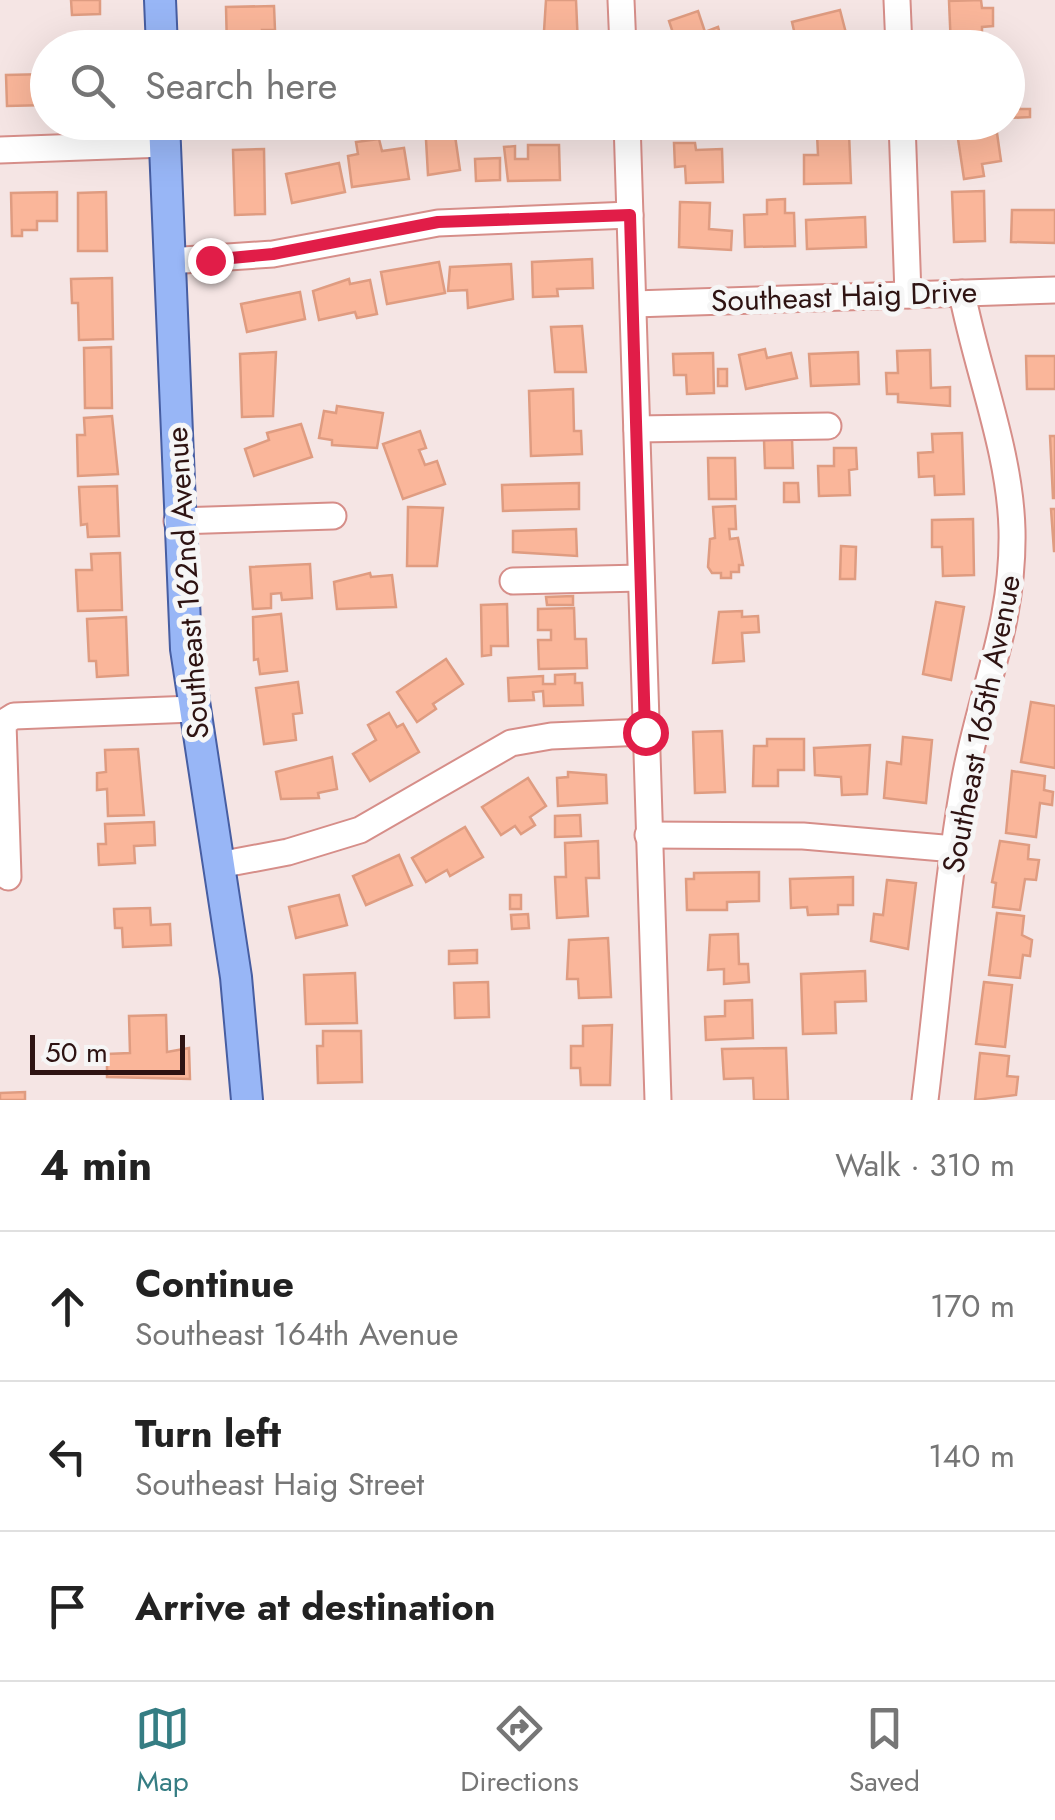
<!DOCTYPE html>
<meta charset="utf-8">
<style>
body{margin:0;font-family:Jost,sans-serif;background:#f6f6f6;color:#222}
.scale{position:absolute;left:30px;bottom:25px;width:155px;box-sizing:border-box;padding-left:10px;border:5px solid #2e1312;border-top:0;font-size:28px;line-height:35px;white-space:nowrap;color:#2e1312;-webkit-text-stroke:8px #f6f6f6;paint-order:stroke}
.stop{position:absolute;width:30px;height:30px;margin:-22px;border:8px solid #e11d48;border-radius:50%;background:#fff}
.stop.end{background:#e11d48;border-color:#fff;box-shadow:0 2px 10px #0008}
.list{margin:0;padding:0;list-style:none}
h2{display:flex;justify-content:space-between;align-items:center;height:130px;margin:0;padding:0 40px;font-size:42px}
h2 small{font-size:32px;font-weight:400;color:#767676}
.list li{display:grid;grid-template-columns:65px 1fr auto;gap:30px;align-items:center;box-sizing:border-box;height:150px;padding:0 40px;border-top:2px solid #e0e0e0}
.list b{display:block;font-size:38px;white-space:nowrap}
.list p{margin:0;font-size:32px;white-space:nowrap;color:#767676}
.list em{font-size:32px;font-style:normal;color:#767676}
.icon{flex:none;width:55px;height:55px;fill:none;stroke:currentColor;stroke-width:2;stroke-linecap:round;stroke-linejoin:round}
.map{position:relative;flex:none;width:1055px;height:1100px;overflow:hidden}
.search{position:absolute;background:#fff;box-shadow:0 10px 40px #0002;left:30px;right:30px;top:30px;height:110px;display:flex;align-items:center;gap:25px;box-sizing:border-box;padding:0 35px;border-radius:55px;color:#767676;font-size:38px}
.sheet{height:580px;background:#fff}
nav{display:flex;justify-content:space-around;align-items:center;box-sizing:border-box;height:140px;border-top:2px solid #e0e0e0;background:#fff;font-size:28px;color:#767676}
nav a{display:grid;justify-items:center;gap:5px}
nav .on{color:#357d83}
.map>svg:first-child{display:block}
.building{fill:#fab69a;stroke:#df9c81;stroke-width:2.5}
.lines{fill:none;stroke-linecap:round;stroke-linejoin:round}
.minor-casing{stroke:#d68e89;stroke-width:29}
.major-casing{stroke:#475ea2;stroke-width:34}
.minor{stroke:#fff;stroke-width:25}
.major{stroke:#98b6f6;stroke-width:30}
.route{stroke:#e11d48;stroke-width:12}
.labels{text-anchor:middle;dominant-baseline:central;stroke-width:10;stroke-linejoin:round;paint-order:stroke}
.street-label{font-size:30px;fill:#2e1312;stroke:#f6f6f6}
</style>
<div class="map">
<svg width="1055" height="1100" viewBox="0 0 1055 1100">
<rect width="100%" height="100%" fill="#f5e5e4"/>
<!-- building -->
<g class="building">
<polygon points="71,0 100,0 100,14 72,15"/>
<polygon points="546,0 576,0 578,46 543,47"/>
<polygon points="981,0 982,8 993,8 993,26 982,27 982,48 951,48 949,1"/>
<polygon points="274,6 275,30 262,30 262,44 273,43 273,48 227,48 226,7"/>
<polygon points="840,10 847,37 834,40 836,48 798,48 792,22"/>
<polygon points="698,11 705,32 718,27 724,48 678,48 669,21"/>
<polygon points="100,40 101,48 73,48 73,41"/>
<polygon points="48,74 48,105 7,106 6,75"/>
<polygon points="1008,102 1019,102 1019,109 1030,109 1030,117 1008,118"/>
<polygon points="231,122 263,122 263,129 232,130"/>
<polygon points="425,122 453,122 460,170 428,175"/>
<polygon points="849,133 851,183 804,184 804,155 818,155 817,134"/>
<polygon points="997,133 1001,161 982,164 984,176 964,179 958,139"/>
<polygon points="379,139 382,151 404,148 409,179 352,187 348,156 358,154 356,142"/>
<polygon points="674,143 695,143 696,150 722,149 723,182 686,183 685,166 675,167"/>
<polygon points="528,145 559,145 560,180 508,181 504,147 515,146 515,159 528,159"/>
<polygon points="264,149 265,214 235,215 233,150"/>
<polygon points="500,158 500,180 476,181 475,159"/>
<polygon points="339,163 345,192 292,203 286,174"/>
<polygon points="984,191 985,241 954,242 952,192"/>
<polygon points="57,192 57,221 37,221 37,230 22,230 22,236 12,236 11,193"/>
<polygon points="106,192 107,251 78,251 78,193"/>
<polygon points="785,199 785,213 794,213 795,246 745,247 744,215 767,214 767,200"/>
<polygon points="680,202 710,203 709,229 732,231 731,250 679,247"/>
<polygon points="1012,210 1055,210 1055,243 1011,242"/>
<polygon points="865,217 866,247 807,249 806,220"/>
<polygon points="592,259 593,288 557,289 558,296 533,297 532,262"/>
<polygon points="439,262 445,293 387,304 381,272"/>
<polygon points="511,264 513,299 468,308 467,290 448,291 450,267"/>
<polygon points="112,278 113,339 79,340 78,303 72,303 71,279"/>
<polygon points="349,279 350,284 370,280 377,314 357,318 355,312 319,320 313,291"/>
<polygon points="300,292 305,319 247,332 241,304"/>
<polygon points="582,326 586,372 555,372 551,327"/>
<polygon points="111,347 112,408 85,408 84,348"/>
<polygon points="765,349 767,358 791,353 797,378 746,389 739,355"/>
<polygon points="930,350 931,388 950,387 950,406 898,402 898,394 887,394 886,373 898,373 897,351"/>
<polygon points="276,352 273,416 242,417 240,354"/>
<polygon points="858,352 859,384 811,386 809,354"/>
<polygon points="713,353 714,393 687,394 686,375 674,375 673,354"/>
<polygon points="1026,356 1055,356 1055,389 1027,389"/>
<rect x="718" y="369" width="9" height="17"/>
<polygon points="573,389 574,431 581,431 582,454 531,456 529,391"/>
<polygon points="337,406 383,413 377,448 332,445 332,440 319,438 324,411 336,413"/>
<polygon points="112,416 118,474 78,476 77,435 85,435 84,418"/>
<polygon points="301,424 312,457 254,476 245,449 269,440 267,433"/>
<polygon points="420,431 426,448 419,450 425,465 437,461 445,484 403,499 383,444"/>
<polygon points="962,433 964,494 935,495 934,476 919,477 918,453 933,452 932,434"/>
<polygon points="1050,436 1055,436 1055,498 1053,498"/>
<polygon points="792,439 793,468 765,468 764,440"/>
<polygon points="834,448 856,448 857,469 849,470 850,495 819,496 818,466 834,466"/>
<polygon points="708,458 735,458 736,499 709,499"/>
<polygon points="579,483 579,509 503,511 502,485"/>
<polygon points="784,483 798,483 799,502 784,502"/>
<polygon points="117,486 119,536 88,537 87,524 81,525 79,487"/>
<polygon points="735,506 736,529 729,529 730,539 738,538 743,565 739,565 739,572 731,572 731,578 721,578 721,573 712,573 708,567 710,539 715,538 713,507"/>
<polygon points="408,507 443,508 437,566 407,566"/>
<polygon points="1051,509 1055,509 1055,551 1054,551"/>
<polygon points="973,519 974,575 943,576 942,547 932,547 932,520"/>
<polygon points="576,529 577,556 513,552 513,531"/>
<polygon points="841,546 856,547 855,579 840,579"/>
<polygon points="120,553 122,610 78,611 76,570 92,570 91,554"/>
<polygon points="310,564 312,598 282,600 281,593 271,594 271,608 253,609 250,567"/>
<polygon points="370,573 371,577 392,575 396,607 337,609 334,582"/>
<polygon points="573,596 573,605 547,605 546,597"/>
<polygon points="936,602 964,607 951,680 923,674"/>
<polygon points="507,604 508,646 491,646 491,655 482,656 481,605"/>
<polygon points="574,608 575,639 586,639 587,668 539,669 538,640 551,640 551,630 538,630 538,609"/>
<polygon points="742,611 742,617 758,616 759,632 742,633 744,661 713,663 719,612"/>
<polygon points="281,614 287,671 260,674 258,659 254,660 253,617"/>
<polygon points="126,617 128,675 97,677 96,661 89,661 87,619"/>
<polygon points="446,659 463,684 433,704 436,709 417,722 397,692"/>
<polygon points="575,674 575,683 582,683 583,705 544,706 543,691 533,692 534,700 509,701 508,678 543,676 543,684 555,684 555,675"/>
<polygon points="298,682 302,713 293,714 296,740 264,744 256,688"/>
<polygon points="1031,702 1055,706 1055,768 1021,762"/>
<polygon points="389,713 397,727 403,724 419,752 370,781 353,754 376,740 368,725"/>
<polygon points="722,731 725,792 695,793 693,732"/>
<polygon points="903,737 932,740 926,803 884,798 887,762 901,764"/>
<polygon points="767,739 804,739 804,770 778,770 778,786 753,786 754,746 767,746"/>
<polygon points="870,745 867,794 842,795 841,777 815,775 814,748"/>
<polygon points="138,749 144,815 108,816 107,789 97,790 97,773 106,772 105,750"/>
<polygon points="332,757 337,789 318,793 319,798 281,799 276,772"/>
<polygon points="1012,771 1045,776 1044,790 1053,792 1052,805 1040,803 1036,837 1006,833"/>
<polygon points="568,772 606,775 607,803 558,806 557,778 568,777"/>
<polygon points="528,778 546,806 530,817 535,825 521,834 515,826 501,835 482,807"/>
<polygon points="580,815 581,836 555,837 555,816"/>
<polygon points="154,822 155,845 134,846 135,863 99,865 98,844 106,844 105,824"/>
<polygon points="465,827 483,857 450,876 447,870 426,882 412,858"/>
<polygon points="598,841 599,878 586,878 588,916 557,918 555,877 566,877 565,843"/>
<polygon points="1000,841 1029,845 1028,859 1039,860 1036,880 1025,879 1020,910 993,907 996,883 992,882"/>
<polygon points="399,855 412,885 366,905 353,876"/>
<polygon points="759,872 759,901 727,902 727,910 687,910 686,879 694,879 694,873"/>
<polygon points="853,877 853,905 838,905 838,914 808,915 807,907 791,908 790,879"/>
<polygon points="887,880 916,883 908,949 871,941 874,914 883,915"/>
<polygon points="339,895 347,925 296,938 289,907"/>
<rect x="510" y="895" width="11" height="14"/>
<polygon points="150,908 151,925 170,924 171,945 123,947 122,928 115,928 114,909"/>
<polygon points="997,913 1024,916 1022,935 1032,940 1030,956 1023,955 1020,978 989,975"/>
<polygon points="528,914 529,928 512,929 511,915"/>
<polygon points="738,934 739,964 748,964 749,982 724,984 724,969 708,970 710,935"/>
<polygon points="608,938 611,997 579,998 578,979 567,979 569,940"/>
<polygon points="477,950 477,963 449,964 449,951"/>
<polygon points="865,971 866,1001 835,1002 836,1033 803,1034 801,974"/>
<polygon points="355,973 357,1023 306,1024 304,975"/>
<polygon points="488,982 489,1017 455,1018 454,983"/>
<polygon points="984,982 1012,985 1005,1047 976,1044"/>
<polygon points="752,1000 753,1038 706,1040 705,1017 725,1016 725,1001"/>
<polygon points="166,1015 167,1052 189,1048 190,1079 107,1077 107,1054 130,1053 129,1016"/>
<polygon points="612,1025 610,1085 581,1085 580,1068 571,1068 571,1046 583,1046 583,1026"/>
<polygon points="323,1031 361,1031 362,1082 318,1083 317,1046 323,1046"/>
<polygon points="786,1048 788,1100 754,1100 753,1078 724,1079 722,1049"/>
<polygon points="980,1053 1009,1056 1007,1076 1018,1077 1016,1095 975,1100"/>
<polygon points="25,1092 25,1100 0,1100 0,1093"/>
</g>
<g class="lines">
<defs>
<g id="minor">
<polyline points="621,0 623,48"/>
<polyline points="897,0 899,48"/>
<polyline points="627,122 658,1100"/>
<polyline points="902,122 908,295"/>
<polyline points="0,150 165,144"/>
<polyline points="169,261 273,254 438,223 630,215"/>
<polyline points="634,304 1055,290"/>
<polyline points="637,429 828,426"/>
<polyline points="177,521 333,516"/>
<polyline points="513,581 641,578"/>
<polyline points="648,835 803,836 955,849"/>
<polyline points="219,865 288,852 360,830 511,743 551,736 645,732"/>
<polyline points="8,877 3,723 14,716 193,709"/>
<path d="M925 1100C938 995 946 887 964 783 980 692 1014 627 1012 530 1010 450 977 371 962 293"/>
</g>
<g id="major">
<polyline points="160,0 162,48"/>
<polyline points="164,122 186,649 236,977 247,1100"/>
</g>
</defs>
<!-- minor casing -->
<use href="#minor" class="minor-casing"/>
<!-- major casing -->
<use href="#major" class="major-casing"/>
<!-- minor -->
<use href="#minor" class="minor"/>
<!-- major -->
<use href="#major" class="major"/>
</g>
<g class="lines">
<!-- route -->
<polyline class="route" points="210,260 273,254 438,222 630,215 645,732"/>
</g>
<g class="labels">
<!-- street labels -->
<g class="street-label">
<text transform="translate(844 296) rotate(-2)">Southeast Haig Drive</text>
<text transform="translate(187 583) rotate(-94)">Southeast 162nd Avenue</text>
<text transform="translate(981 724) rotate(-79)">Southeast 165th Avenue</text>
</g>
</g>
</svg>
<div class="scale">50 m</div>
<div class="stop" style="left:645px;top:732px"></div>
<div class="stop end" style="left:210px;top:260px"></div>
<div class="search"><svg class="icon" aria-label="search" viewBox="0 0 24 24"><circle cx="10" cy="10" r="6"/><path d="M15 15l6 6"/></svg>Search here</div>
</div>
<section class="sheet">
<h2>4 min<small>Walk · 310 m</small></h2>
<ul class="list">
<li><svg class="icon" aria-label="ahead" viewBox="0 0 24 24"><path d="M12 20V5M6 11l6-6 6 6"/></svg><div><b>Continue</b><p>Southeast 164th Avenue</p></div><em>170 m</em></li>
<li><svg class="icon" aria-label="left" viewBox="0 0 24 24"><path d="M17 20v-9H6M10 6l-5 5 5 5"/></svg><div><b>Turn left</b><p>Southeast Haig Street</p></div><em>140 m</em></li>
<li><svg class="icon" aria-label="arrive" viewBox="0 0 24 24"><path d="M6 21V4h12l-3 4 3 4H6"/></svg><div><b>Arrive at destination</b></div></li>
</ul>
</section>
<nav>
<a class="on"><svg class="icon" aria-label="map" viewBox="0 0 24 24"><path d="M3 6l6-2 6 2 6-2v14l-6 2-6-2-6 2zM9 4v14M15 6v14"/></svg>Map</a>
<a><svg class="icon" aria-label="directions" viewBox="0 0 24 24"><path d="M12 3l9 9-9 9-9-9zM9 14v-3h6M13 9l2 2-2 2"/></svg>Directions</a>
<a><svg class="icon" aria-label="saved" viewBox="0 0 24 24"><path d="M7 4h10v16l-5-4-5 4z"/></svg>Saved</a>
</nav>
